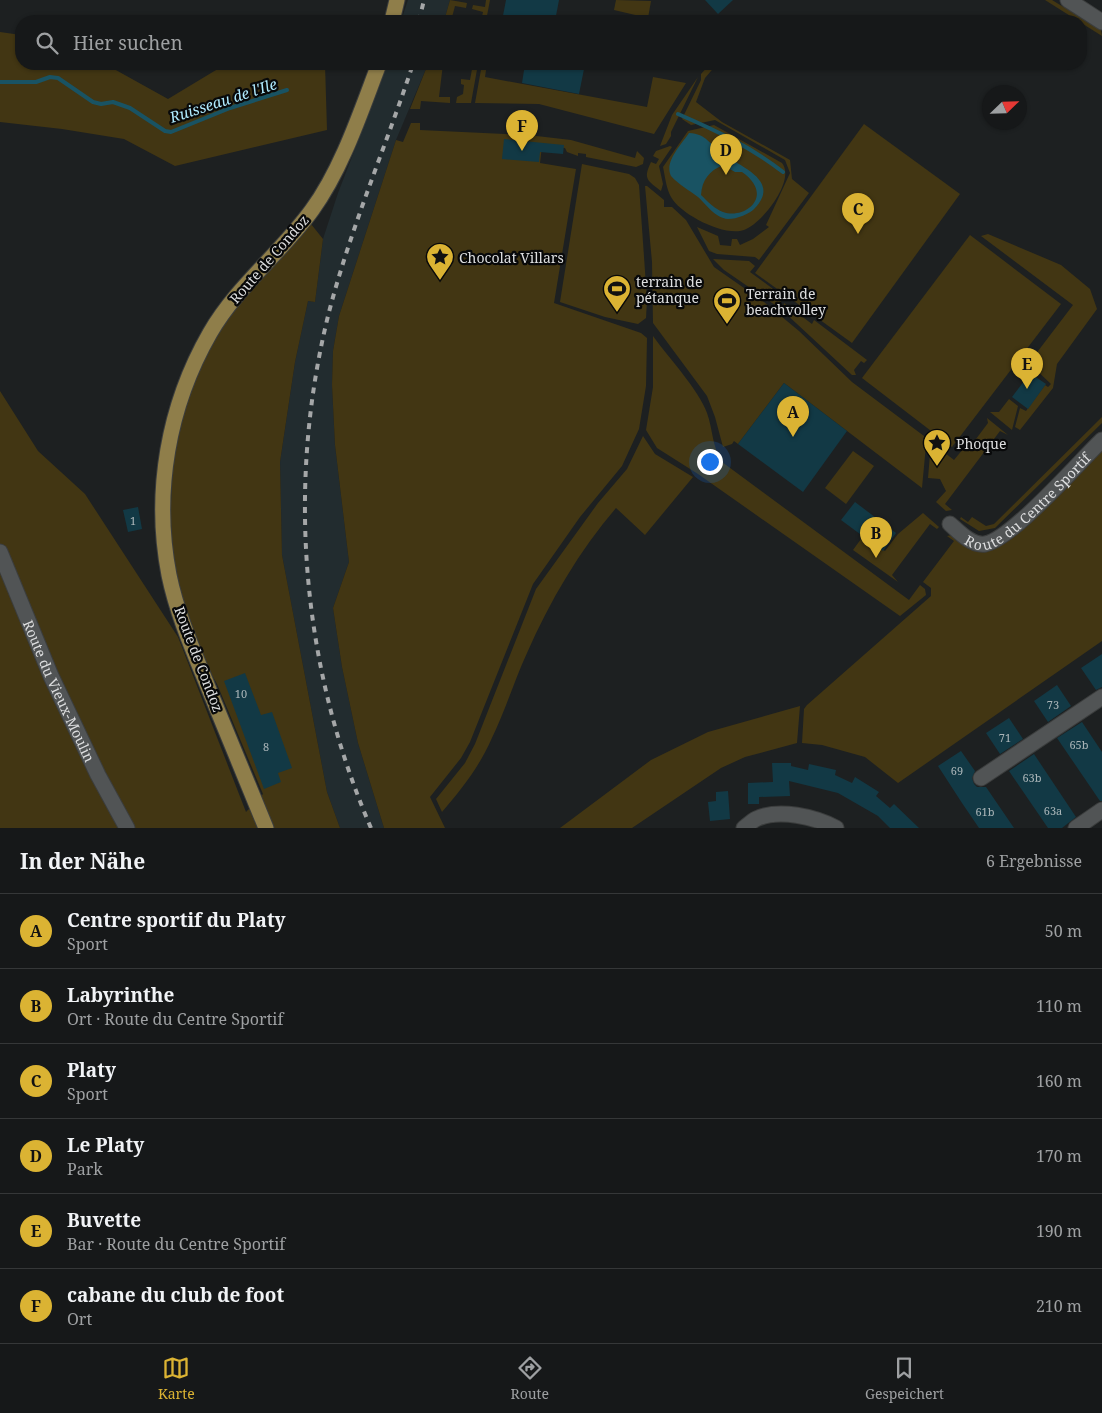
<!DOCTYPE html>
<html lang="de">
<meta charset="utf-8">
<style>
body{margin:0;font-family:"Noto Serif",serif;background:#232526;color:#f1f3f6}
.compass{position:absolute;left:982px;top:85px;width:45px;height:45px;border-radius:50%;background:#161819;box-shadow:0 1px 4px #0004;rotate:67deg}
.you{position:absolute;left:709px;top:461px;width:18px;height:18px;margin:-12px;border:4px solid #fff;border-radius:50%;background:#1a73e8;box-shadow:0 0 0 8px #1a73e833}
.badge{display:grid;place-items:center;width:32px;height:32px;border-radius:50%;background:#dbb333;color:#111;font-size:16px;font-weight:700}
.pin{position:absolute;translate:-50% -41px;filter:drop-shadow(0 1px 2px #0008)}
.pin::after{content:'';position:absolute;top:26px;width:18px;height:15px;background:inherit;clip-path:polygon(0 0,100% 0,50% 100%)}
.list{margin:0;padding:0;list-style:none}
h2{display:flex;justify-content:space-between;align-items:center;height:65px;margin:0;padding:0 20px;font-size:21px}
h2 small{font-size:16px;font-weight:400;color:#9ea0a2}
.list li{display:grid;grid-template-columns:32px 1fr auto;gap:15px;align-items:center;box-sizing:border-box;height:75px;padding:0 20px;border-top:1px solid #353738}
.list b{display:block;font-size:19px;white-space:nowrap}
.list p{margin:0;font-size:16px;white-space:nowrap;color:#9ea0a2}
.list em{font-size:16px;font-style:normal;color:#9ea0a2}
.icon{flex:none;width:28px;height:28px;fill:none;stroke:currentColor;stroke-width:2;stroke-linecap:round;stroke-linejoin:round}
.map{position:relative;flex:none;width:1102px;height:828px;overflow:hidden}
.search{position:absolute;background:#161819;box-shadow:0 1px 4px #0004;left:15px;right:15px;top:15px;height:55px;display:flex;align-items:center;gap:12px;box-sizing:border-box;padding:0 18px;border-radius:20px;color:#9ea0a2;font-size:19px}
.sheet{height:515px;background:#161819}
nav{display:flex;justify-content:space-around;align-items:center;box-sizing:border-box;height:70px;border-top:1px solid #353738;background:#161819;font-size:14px;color:#9ea0a2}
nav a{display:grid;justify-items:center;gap:2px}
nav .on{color:#dbb333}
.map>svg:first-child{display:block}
.built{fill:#222c2f}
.green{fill:#423613}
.water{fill:#195363;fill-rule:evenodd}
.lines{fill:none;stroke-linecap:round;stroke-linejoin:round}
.stream{stroke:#195363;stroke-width:4}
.building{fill:#123945}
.minor-casing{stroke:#3b3d3d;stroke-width:17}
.major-casing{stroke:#3b3d3d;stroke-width:17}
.minor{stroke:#515455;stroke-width:15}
.major{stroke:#8f7e4a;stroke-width:15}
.rail{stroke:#a5a7a8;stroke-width:4;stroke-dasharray:6 6;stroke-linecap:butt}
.labels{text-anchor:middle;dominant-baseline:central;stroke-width:4.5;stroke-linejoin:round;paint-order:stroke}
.number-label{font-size:11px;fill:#aab5b8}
.poi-label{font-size:14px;fill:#dddedf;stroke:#08090a;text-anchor:start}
.street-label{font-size:14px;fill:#dddedf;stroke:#08090a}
.water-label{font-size:15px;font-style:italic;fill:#afeafe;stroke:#08090a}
</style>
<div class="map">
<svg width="1102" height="828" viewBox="0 0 1102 828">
<rect width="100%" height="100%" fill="#1d2021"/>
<!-- built -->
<g class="built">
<polygon points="408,0 450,0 444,21 401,21"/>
<polygon points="388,64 428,64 396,140 339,316 333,351 332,385 335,445 349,562 333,608 342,667 358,743 384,828 340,828 327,792 282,555 280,462 295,362 308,301 315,302 323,239 338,193"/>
</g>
<!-- green -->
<g class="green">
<polygon points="450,0 467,3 466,8 455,6 451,21 444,21"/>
<polygon points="486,0 490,0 486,21 481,21 483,12 472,9 473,5 485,7"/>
<polygon points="616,0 651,1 648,18 614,10"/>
<polygon points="1045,0 1052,0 1101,30 1102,36"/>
<polygon points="0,32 21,35 21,64 105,64 168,99 226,64 325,64 327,130 175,166 124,139 62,129 0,122"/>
<polygon points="428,64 443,64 439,97 450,97 450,103 421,101 420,109 410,109"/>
<polygon points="473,64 478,64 471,103 456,103 457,97 463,94 464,85 461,84 461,79 470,80"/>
<polygon points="482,64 487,64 485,77 647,107 653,77 686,83 654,134 539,104 475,103"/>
<polygon points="710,64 717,64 705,78 696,102 722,122 790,160 792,179 809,193 759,260 755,257 717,254 709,251 697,227 718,236 720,245 731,246 732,239 737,239 740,245 753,239 769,227 766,225 790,173 785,160 715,120 691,125 682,119 701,80 701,74"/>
<polygon points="698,77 671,132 671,136 666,144 660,146 672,115"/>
<polygon points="411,123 420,123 420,130 528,135 571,140 635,158 637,151 644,158 643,164 636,167 586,157 586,154 578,153 578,156 567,152 565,148 542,146 540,163 576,169 554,303 641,333 647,338 646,386 639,429 622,466 580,517 533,584 470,742 461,758 430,797 445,828 384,828 358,743 342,667 333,608 349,562 335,445 332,385 333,351 339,316 396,140 403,142"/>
<polygon points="864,124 960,194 852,343 755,273"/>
<path d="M714 125 782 163C796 180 762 224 744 230 724 237 680 214 671 197 666 188 665 176 663 167L688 131Z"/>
<path d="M670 146 672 147 659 166 663 184 661 191C647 180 643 179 651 162L656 164 659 159 653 156 656 151Z"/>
<polygon points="582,164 629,174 635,178 639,185 647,300 646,318 638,324 605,317 560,302"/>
<polygon points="645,186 647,186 664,200 664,207 672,207 686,220 714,267 764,302 799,331 852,382 924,436 926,445 922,488 784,383 738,444 734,441 732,444 723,447 715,417 707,396 653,323 652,262"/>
<polygon points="311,224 323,239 315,302 308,301 295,362 280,462 282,555 327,792 340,828 0,828 0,391 38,451 85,494 178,637 246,812 263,794 217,684 203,659 174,576 170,523 173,461 180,423 194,381 215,338 238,304"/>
<polygon points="988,234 1061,265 1090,289 1097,309 1057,364 1053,388 1020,430 1015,427 1020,408 1026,411 1045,385 1048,387 1051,384 1033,367 1036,363 1038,351 1073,305 981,236"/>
<polygon points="970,235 1061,304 952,447 862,378"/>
<polygon points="713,259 749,261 755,266 750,272 784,297 779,304 775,305 724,270"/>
<polygon points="784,303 812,324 814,320 867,360 864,363 861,361 854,370 856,375 852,375 783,311"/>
<path d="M653 336C668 357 699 390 707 413 713 430 712 446 722 462L909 600 920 585 925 589 926 595 900 616 698 474 657 448 646 430 653 387Z"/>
<polygon points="1009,399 1018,406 1012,430 990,412 999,412"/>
<polygon points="1102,417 1102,423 995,528 979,531 960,519 961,517 968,522 972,517 986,526 994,524"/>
<polygon points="987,418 1008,435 1000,431 945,504 952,510 946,511 936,502 946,491 940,479 928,478 931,442 954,460 968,443 973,443 988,423"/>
<path d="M643 436 655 454 693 477 645 535 616 508C579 551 550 601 527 653 514 681 505 712 491 740 479 767 461 790 442 812L436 799 465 763 475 744 536 589 598 503 627 469Z"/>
<polygon points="1102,450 1102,641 898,783 865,757 822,745 802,743 804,709 807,705 931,596 931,588 923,582 954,541 947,536 952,535 999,546 1008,540"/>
<polygon points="853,451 874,466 846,504 825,488"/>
<polygon points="923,513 939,527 937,529 930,524 892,575 898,582 853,550 861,539 874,548 876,545 885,551 898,534"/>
<polygon points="800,706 797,743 745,757 721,768 632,828 560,828 651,760 708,732"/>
</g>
<!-- water -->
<path class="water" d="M689 133C707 134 709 144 723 154 740 167 781 180 755 208 750 214 737 219 728 219 715 218 707 205 698 197 689 190 679 185 671 176 664 162 681 145 689 133ZM723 165 735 172H742C775 195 746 220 723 212 715 209 708 202 701 195 702 180 709 171 723 165Z"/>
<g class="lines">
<!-- stream -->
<g class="stream">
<polyline points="0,82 36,82 50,77 58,78 93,102 101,104 113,102 130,108 165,131 171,132 230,108 287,90"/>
<path d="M678 114C715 130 751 147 783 172"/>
</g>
</g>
<!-- building -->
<g class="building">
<polygon points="506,0 559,0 555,21 502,21"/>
<polygon points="705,0 733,0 718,14"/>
<polygon points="525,64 585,64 579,94 522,83"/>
<polygon points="504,139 564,145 563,154 540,152 539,162 502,159"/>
<polygon points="1030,373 1046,384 1028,409 1012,397"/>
<polygon points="784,383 847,431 803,492 738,444"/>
<polygon points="855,502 896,533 883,551 841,520"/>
<polygon points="138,507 142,529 128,532 123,510"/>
<polygon points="1102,654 1102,687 1096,690 1081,668"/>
<polygon points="245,673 261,715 272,712 292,768 278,773 281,782 264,789 224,681"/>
<polygon points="1057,685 1071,706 1048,722 1034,701"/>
<polygon points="1009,718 1023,739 1000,754 986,733"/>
<polygon points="1082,722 1102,752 1102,801 1100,801 1057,738"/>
<polygon points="961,751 975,771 972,778 974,784 977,787 986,787 1014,828 979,828 962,803 938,766"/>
<polygon points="1034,754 1076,817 1062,828 1048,828 1009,771"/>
<polygon points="772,763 791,763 791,766 808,770 809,764 836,770 835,775 852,783 855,777 879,792 876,796 890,808 894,804 919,828 890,828 878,816 838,793 789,781 790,796 759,797 759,804 748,804 748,783 773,782"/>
<polygon points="728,791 730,819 710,821 708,802 716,801 716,792"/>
</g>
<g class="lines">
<defs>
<g id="minor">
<polyline points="1068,0 1102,22"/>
<path id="s1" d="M950 524C959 532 972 546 985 544 1011 540 1080 461 1102 440"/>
<path id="s2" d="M0 552 51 676 98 775 127 828"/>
<polyline points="981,778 1102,697"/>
<path d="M744 828C748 825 752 821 756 819 779 808 815 817 836 828"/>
<polyline points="1076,828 1102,810"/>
</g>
<g id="major">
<polyline points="392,21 397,0"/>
<path d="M266 828C247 781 227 734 208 687 193 650 177 614 169 575 153 493 168 406 210 333 237 286 281 253 312 210 342 169 361 111 379 64"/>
</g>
</defs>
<!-- minor casing -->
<use href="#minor" class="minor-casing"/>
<!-- major casing -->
<use href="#major" class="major-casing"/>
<!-- minor -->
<use href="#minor" class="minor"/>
<!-- major -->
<use href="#major" class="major"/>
<!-- rail -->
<g class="rail">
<polyline points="419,21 424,0"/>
<path d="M371 828C301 666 286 483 329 312 351 227 386 146 413 64"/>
</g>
</g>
<!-- icons -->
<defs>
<symbol id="sight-pin" viewBox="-11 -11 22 30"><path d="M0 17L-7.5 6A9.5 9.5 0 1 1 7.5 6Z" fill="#dbb333" stroke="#08090a"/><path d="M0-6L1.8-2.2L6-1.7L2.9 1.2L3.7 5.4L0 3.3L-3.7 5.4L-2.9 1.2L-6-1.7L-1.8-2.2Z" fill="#111"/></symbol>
<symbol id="stadium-pin" viewBox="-11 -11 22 30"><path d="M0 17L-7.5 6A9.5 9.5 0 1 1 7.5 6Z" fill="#dbb333" stroke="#08090a"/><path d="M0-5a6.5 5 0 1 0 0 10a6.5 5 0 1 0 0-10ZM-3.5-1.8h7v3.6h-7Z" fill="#111"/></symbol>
</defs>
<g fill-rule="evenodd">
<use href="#sight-pin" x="424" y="241" width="32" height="43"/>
<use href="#stadium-pin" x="601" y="273" width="32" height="43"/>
<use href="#stadium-pin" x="711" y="285" width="32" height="43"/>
<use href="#sight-pin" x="921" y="427" width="32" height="43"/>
</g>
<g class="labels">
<!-- number labels -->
<g class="number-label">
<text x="133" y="520">1</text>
<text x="241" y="693">10</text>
<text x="1053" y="704">73</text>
<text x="1005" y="737">71</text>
<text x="1079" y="744">65b</text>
<text x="266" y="746">8</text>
<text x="957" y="770">69</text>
<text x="1032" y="777">63b</text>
<text x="1053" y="810">63a</text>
<text x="985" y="811">61b</text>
</g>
<!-- poi labels -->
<g class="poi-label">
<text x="459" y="257">Chocolat Villars</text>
<text x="636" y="281">terrain de<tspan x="636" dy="16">pétanque</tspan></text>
<text x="746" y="293">Terrain de<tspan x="746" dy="16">beachvolley</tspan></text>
<text x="956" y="443">Phoque</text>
</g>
<!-- street labels -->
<g class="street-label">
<text transform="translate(269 259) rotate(-49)">Route de Condoz</text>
<text stroke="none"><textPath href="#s1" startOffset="100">Route du Centre Sportif</textPath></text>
<text transform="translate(199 659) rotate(69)">Route de Condoz</text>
<text stroke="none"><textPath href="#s2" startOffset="151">Route du Vieux-Moulin</textPath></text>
</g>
<!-- water labels -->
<g class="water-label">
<text transform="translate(223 100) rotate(-18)">Ruisseau de l'Ile</text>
</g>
</g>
</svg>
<svg class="compass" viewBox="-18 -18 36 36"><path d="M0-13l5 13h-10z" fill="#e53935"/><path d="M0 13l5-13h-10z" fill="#9ea0a2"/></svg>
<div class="you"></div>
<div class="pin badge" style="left:793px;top:437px">A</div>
<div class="pin badge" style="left:876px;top:558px">B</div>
<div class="pin badge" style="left:858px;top:234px">C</div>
<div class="pin badge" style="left:726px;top:175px">D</div>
<div class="pin badge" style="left:1027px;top:389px">E</div>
<div class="pin badge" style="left:522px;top:151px">F</div>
<div class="search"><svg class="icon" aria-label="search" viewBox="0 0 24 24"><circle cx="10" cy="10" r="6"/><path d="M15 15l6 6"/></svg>Hier suchen</div>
</div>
<section class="sheet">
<h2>In der Nähe<small>6 Ergebnisse</small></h2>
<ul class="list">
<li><span class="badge">A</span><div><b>Centre sportif du Platy</b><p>Sport</p></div><em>50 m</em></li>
<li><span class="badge">B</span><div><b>Labyrinthe</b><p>Ort · Route du Centre Sportif</p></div><em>110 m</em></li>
<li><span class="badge">C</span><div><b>Platy</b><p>Sport</p></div><em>160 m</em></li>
<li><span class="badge">D</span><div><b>Le Platy</b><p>Park</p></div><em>170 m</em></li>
<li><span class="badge">E</span><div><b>Buvette</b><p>Bar · Route du Centre Sportif</p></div><em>190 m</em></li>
<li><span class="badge">F</span><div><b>cabane du club de foot</b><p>Ort</p></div><em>210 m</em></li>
</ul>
</section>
<nav>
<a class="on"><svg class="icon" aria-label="map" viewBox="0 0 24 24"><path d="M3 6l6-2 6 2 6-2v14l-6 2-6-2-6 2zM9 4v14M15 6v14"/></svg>Karte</a>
<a><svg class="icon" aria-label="directions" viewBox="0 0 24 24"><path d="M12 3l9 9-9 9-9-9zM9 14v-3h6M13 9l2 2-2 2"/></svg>Route</a>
<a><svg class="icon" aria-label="saved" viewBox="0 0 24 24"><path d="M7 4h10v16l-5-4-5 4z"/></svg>Gespeichert</a>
</nav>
